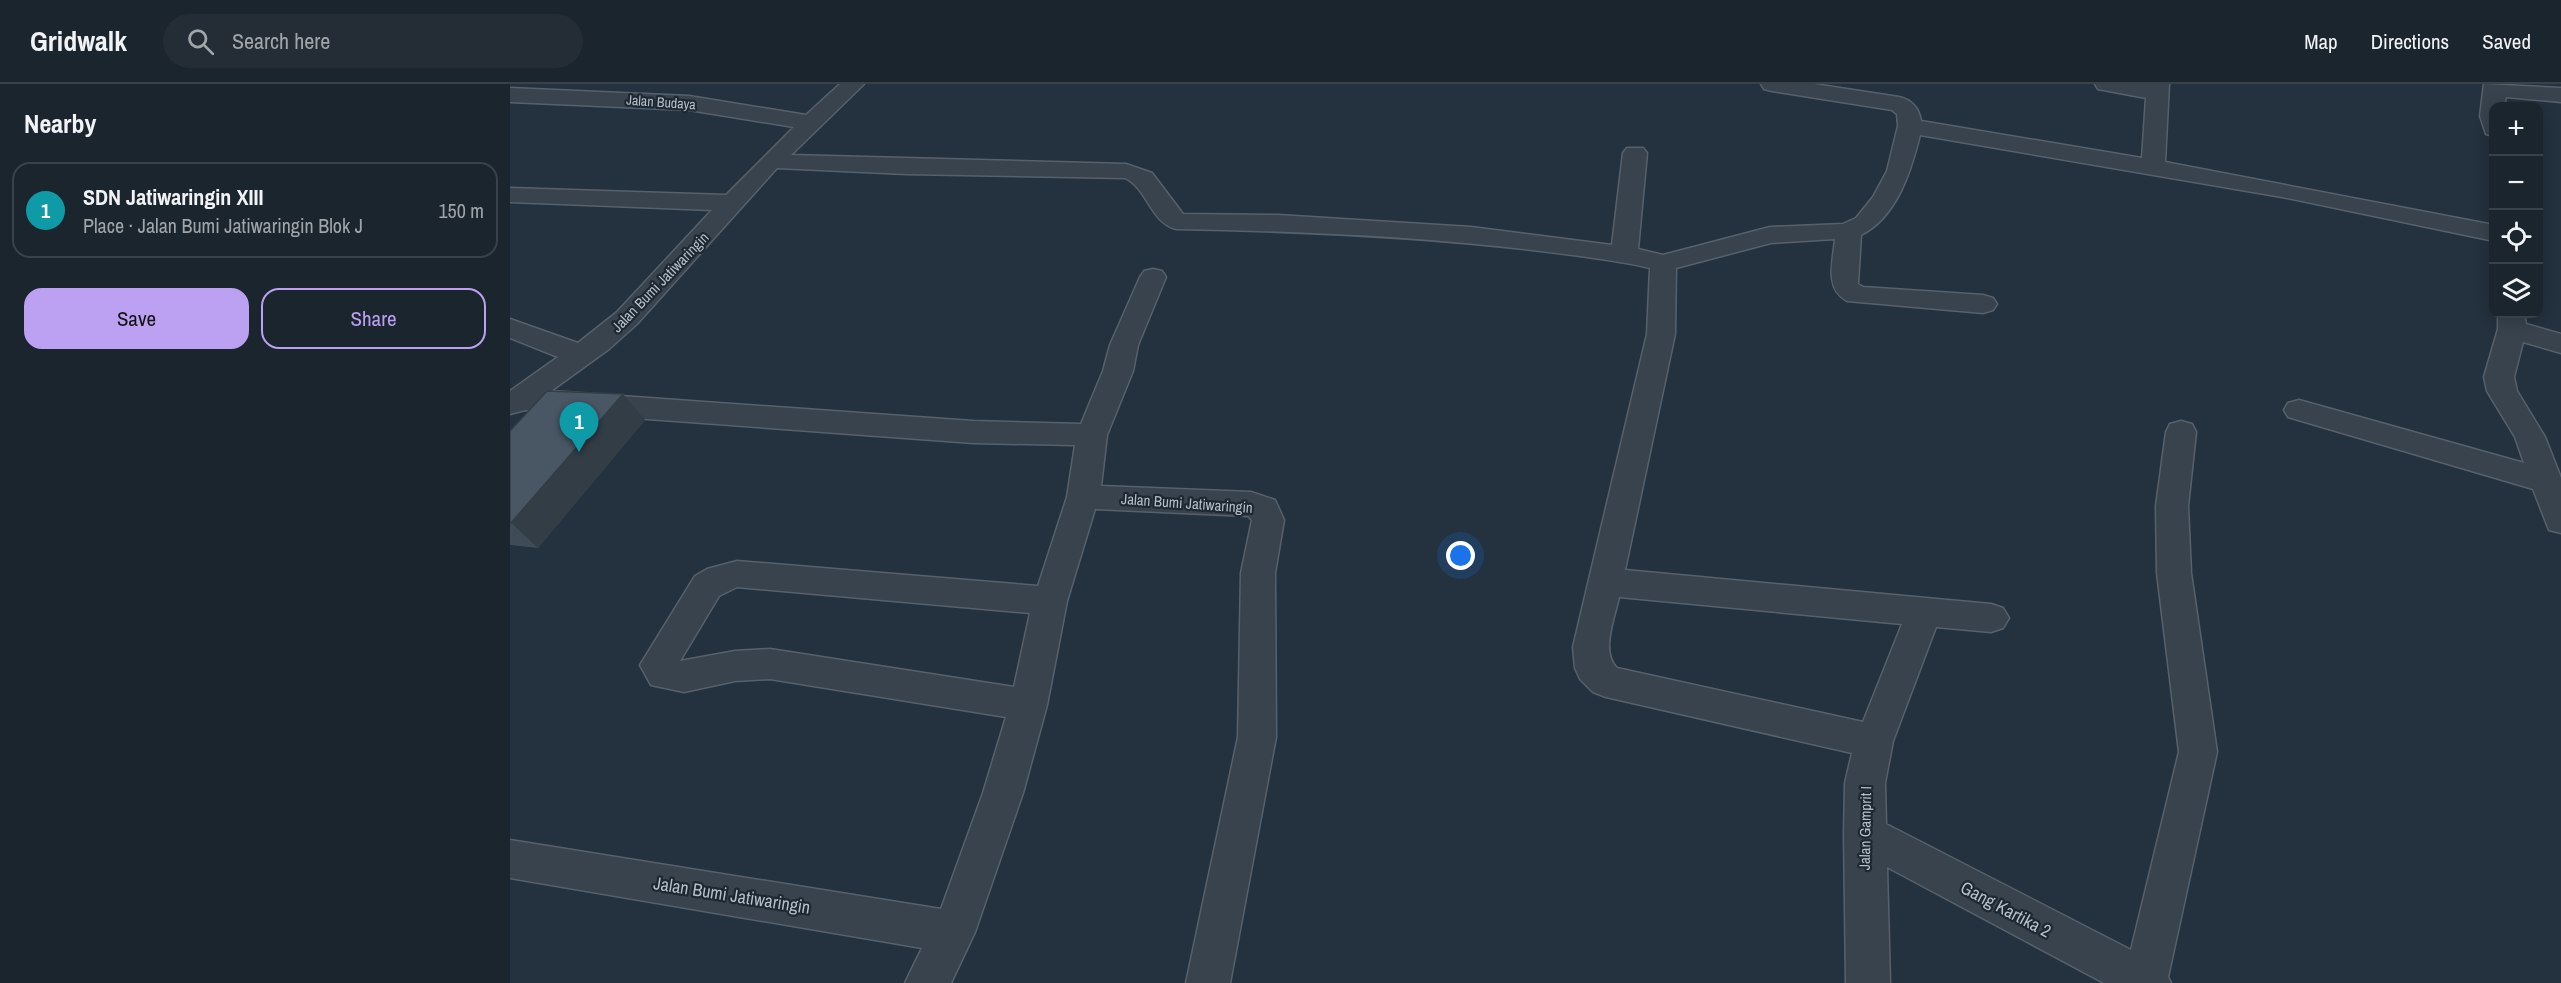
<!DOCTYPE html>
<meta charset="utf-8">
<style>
body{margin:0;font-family:"Archivo Narrow",sans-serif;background:#242d36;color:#f1f3f6}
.controls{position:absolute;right:18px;top:18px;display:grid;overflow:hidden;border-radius:12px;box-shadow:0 3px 15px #0003}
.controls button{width:54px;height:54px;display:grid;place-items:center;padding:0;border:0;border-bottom:2px solid #39424a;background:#1b252e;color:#f1f3f6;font:30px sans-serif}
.you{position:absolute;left:951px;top:472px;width:21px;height:21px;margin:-15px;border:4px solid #fff;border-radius:50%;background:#1a73e8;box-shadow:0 0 0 9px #1a73e833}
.badge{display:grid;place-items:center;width:39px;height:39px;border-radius:50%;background:#bca0f2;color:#fff;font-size:20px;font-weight:700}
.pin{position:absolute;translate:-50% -50px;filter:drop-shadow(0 2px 3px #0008)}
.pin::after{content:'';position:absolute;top:32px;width:21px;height:18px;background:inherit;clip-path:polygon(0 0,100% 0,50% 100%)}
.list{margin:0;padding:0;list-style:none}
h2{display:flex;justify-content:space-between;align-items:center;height:78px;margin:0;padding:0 24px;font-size:26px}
h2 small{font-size:20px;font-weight:400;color:#a0a5aa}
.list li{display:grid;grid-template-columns:39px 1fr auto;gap:18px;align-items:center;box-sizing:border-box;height:96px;margin:0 12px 12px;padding:0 12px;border:2px solid #39424a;border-radius:18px}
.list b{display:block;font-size:22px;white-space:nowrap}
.list p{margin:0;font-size:20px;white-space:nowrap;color:#a0a5aa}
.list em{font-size:20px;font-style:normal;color:#a0a5aa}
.actions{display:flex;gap:12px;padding:18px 24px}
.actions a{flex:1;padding:14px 0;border:2px solid #bca0f2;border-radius:18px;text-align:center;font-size:21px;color:#bca0f2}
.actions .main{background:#bca0f2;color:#111}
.icon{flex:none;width:33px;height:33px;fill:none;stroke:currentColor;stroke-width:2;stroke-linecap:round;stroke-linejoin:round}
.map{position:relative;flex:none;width:2051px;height:899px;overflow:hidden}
header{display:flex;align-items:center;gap:36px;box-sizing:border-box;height:84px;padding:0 30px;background:#1b252e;border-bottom:2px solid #39424a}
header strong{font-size:28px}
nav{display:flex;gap:33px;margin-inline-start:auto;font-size:21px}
.search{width:420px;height:54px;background:#242d36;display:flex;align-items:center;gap:15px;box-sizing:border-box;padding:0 21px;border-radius:33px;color:#a0a5aa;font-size:22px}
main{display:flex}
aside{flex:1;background:#1b252e}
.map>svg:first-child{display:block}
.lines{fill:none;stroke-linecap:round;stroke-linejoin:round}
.minor-casing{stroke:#56616c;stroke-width:3}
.minor{fill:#38434e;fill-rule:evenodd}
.wall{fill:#3f4b56}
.shaded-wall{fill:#333d46}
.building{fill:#495764;stroke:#333d46;stroke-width:1.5}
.labels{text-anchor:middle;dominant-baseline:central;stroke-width:4.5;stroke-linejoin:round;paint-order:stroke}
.far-street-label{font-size:14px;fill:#b5bec9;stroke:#1d2833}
.street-label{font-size:15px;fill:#b5bec9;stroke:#1d2833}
.near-street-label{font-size:18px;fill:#b5bec9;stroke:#1d2833}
</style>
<header>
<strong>Gridwalk</strong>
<div class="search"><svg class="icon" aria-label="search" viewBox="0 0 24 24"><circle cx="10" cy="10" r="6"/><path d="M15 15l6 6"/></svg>Search here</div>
<nav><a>Map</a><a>Directions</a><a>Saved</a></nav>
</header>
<main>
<aside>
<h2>Nearby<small></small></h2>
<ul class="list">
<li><span class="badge" style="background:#0f9aa8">1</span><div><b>SDN Jatiwaringin XIII</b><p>Place · Jalan Bumi Jatiwaringin Blok J</p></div><em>150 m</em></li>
</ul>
<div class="actions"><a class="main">Save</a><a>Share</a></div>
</aside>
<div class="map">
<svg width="2051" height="899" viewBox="0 0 2051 899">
<rect width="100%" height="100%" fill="#24313e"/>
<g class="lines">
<defs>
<g id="minor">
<path d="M330 0H354L281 71 616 80 642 89 673 130 768 131 961 143 1102 161 1113 69 1117 64H1133L1137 69 1128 165 1153 171 1260 143 1333 140 1346 134 1363 113 1377 87 1388 42 1387 30 1382 26 1262 7 1254 5 1251 0H1304L1389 13C1402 16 1409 24 1411 37L1632 74 1636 14 1588 5 1585 0H1659L1655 78 1984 141V157L1772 113 1410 51C1401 87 1387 133 1351 151L1348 200 1353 203 1473 211 1483 214 1487 220 1483 226 1473 229 1337 217C1314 204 1323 178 1325 155L1261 159 1166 184 1165 250 1115 486 1481 520 1493 524 1499 534 1493 544 1481 548 1426 543 1383 657 1375 699 1376 740 1621 866 1669 668 1647 489 1646 422 1656 348 1660 340 1671 337 1682 340 1686 348 1678 422 1681 489 1707 668 1658 893 1661 899H1594L1377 783 1380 899H1336L1334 750 1335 699 1342 669 1096 613 1083 608 1070 595 1065 584 1063 563 1137 250 1140 184C1101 175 1061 171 1022 166 904 152 785 147 666 145 640 138 638 105 615 94L396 90 267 84 127 240 99 265 41 307 463 337 571 340 593 287 600 261 630 193 634 187 643 185 652 187 656 193 628 261 623 287 597 351 591 402 741 408 765 416 774 436 765 489 766 653 720 899H676L728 653 731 489 742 436 738 432 585 425 557 517 537 621 513 709 465 848 441 899H395L412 864 0 794V756L431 825 473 709 496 633 260 595 225 597 174 608 141 601 130 581 185 492 197 485 227 477 528 502 557 413 565 361 463 359 15 326 0 330V307L48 273 0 254V235L68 259 107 228 202 126 0 118V104L216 111 284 43 179 26 0 18V4L179 12 296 31ZM227 503 520 529 504 603 260 565 225 567 170 577 209 512ZM1109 513 1392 540 1353 638 1107 584C1090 568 1105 533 1109 513Z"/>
<polygon points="1974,0 2051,4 2051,18 1996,13 1994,22 1984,22 1984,52 1976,50 1970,32"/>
<polygon points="1988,230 2014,230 2016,240 2051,250 2051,269 2013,258 2004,293 2007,307 2035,353 2051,394 2051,449 2039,446 2023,405 1778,333 1774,326 1778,319 1789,316 2014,379 2005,353 1977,307 1974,293 1988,245"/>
</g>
</defs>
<!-- minor casing -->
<use href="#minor" class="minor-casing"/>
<!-- minor -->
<use href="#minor" class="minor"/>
</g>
<!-- wall -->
<polygon class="wall" points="135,336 28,464 0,461 0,347"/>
<!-- shaded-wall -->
<polygon class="shaded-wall" points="113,310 135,336 28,464 1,439"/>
<!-- building -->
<polygon class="building" points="37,307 113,310 1,439 0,439 0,347"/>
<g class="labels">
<!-- far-street labels -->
<g class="far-street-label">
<text transform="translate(151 18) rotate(4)">Jalan Budaya</text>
</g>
<!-- street labels -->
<g class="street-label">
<text transform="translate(150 198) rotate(-46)">Jalan Bumi Jatiwaringin</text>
<text transform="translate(677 419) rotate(4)">Jalan Bumi Jatiwaringin</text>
<text transform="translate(1355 744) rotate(-89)">Jalan Gamprit I</text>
</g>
<!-- near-street labels -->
<g class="near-street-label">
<text transform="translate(222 811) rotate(9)">Jalan Bumi Jatiwaringin</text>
<text transform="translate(1496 825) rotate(28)">Gang Kartika 2</text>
</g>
</g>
</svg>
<div class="controls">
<button>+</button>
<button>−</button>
<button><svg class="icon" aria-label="locate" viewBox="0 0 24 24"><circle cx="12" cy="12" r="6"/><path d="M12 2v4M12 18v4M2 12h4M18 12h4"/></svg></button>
<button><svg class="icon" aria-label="layers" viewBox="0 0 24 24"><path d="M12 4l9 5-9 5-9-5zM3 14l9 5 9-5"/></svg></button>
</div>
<div class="you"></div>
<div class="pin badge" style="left:69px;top:368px;background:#0f9aa8">1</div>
</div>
</main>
